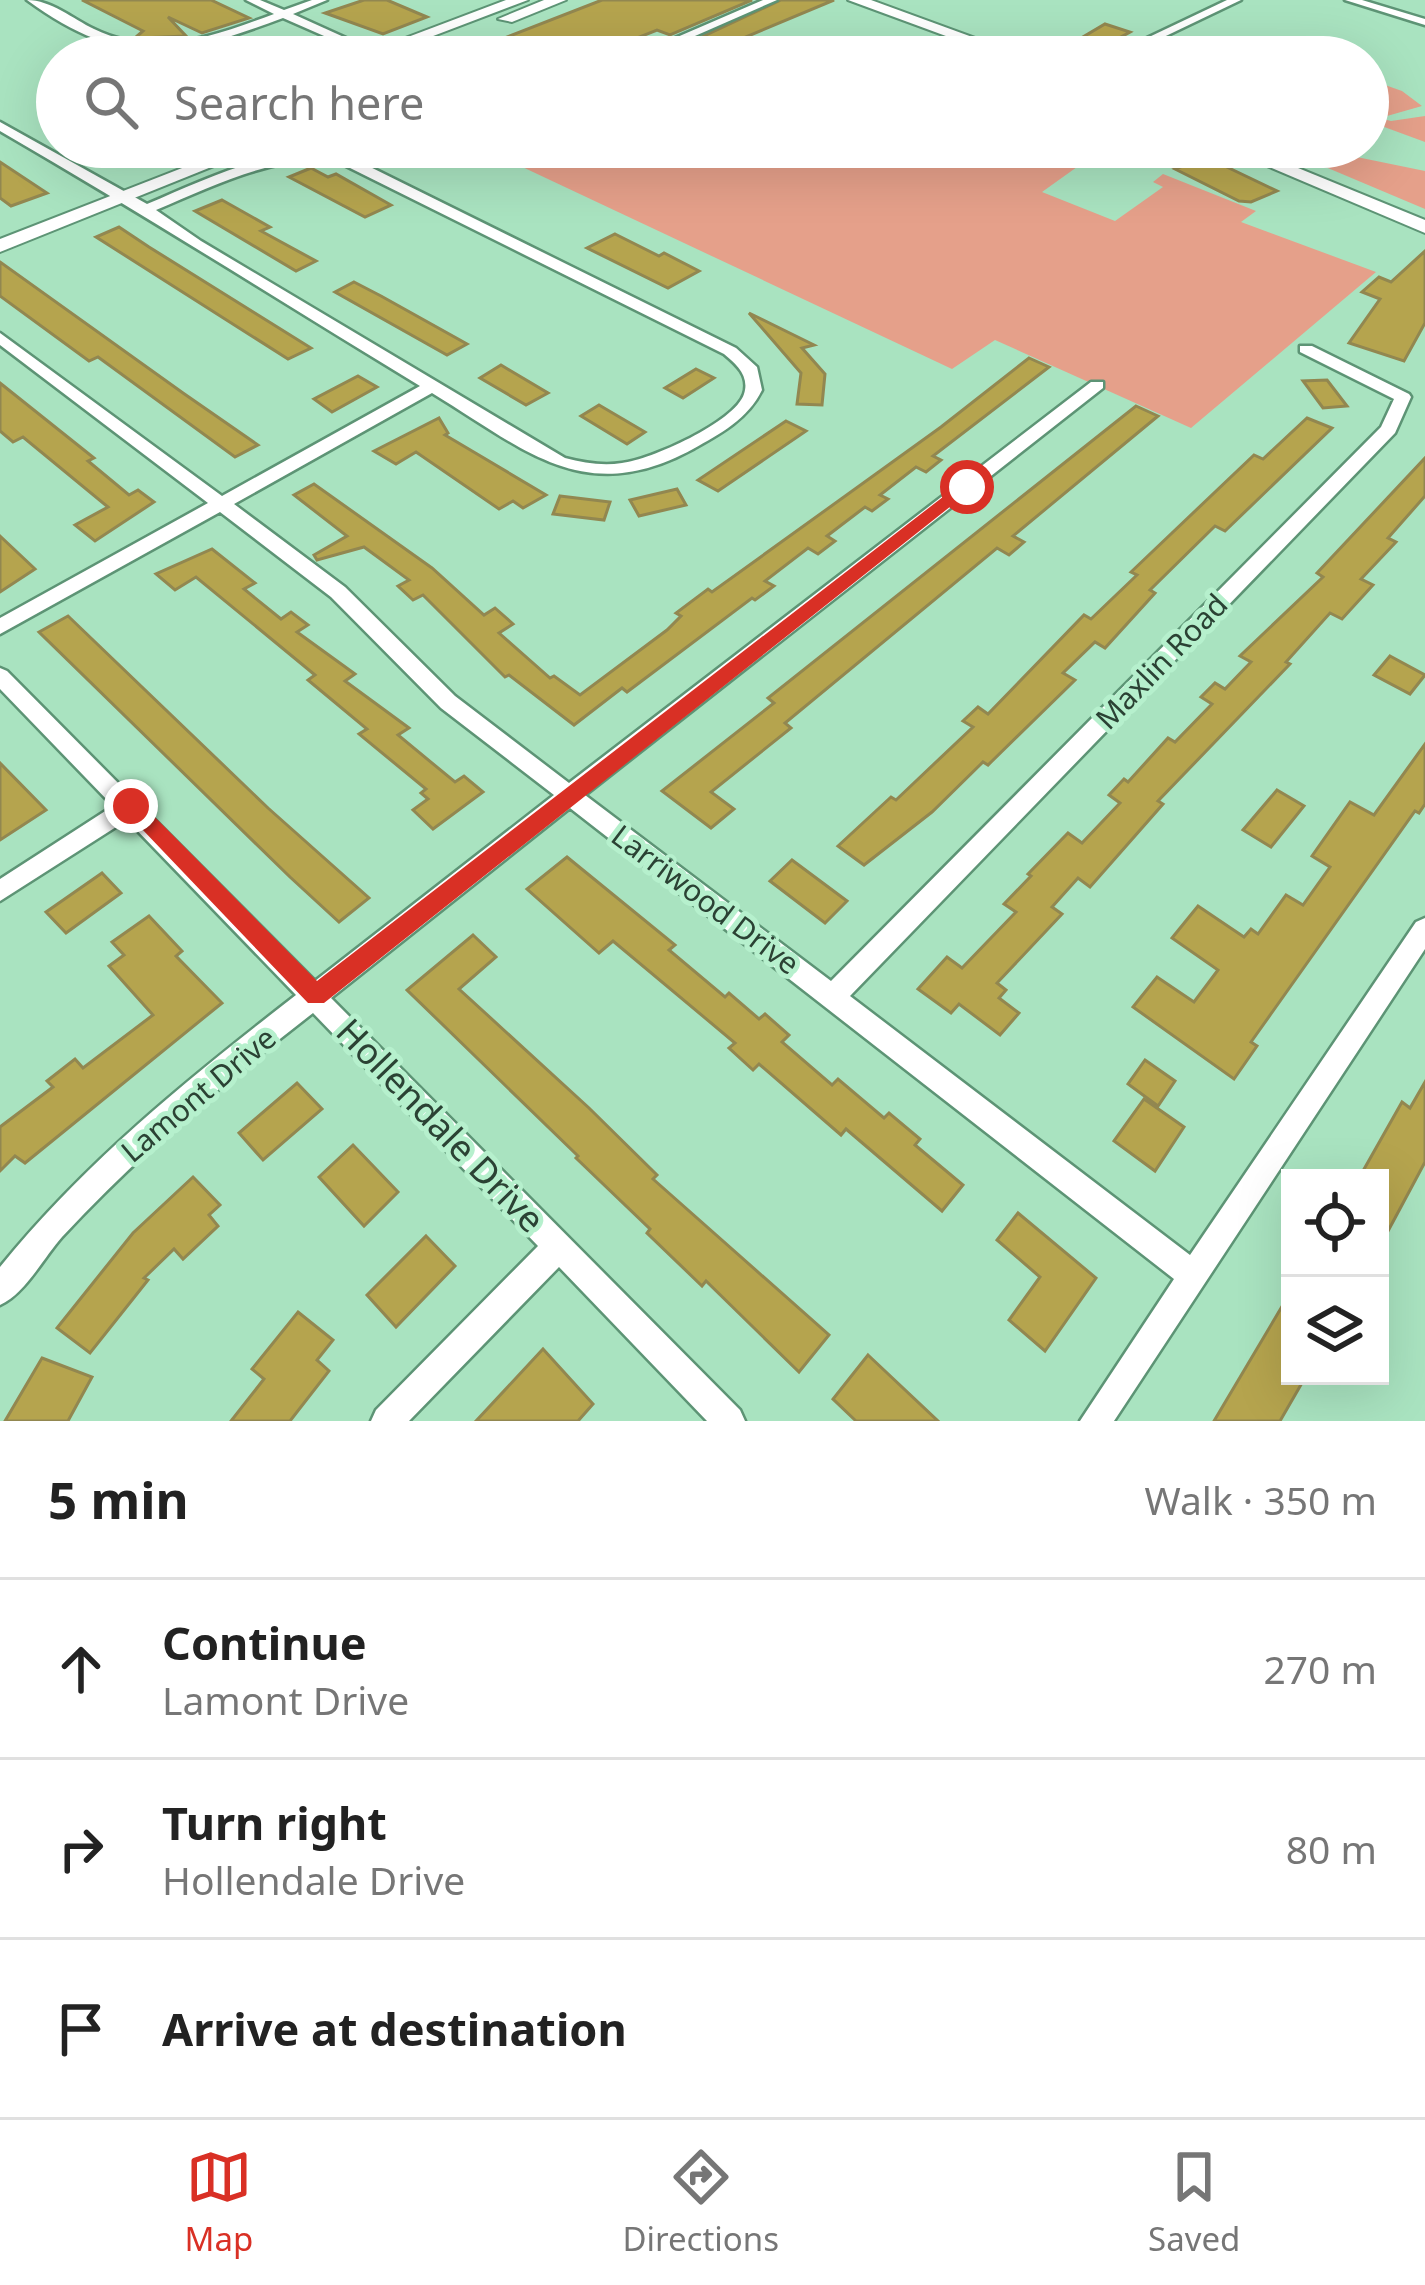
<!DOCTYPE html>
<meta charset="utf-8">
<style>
body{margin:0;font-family:"Noto Sans",sans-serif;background:#f2f2f2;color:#222}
.controls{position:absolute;right:36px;bottom:36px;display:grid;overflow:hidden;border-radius:0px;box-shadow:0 12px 48px #0002}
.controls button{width:108px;height:108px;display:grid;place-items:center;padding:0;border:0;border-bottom:3px solid #e0e0e0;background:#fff;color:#222;font:60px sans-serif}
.stop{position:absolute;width:36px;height:36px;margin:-27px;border:9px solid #d93025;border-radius:50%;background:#fff}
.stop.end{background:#d93025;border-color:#fff;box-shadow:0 3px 12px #0008}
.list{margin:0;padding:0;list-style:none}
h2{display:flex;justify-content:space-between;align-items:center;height:156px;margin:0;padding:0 48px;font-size:51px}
h2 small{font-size:39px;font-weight:400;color:#767676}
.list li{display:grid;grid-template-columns:78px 1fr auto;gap:36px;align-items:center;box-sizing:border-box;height:180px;padding:0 48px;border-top:3px solid #e0e0e0}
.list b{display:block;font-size:45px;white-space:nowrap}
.list p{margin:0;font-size:39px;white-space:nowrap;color:#767676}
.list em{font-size:39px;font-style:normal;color:#767676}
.icon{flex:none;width:66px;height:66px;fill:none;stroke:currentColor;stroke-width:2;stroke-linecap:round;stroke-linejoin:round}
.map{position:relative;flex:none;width:1425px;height:1421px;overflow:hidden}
.search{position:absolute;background:#fff;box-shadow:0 12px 48px #0002;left:36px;right:36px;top:36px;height:132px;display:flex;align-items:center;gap:30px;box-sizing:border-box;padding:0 42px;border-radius:66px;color:#767676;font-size:45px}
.sheet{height:696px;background:#fff}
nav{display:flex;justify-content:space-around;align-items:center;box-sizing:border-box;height:168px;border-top:3px solid #e0e0e0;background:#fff;font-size:33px;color:#767676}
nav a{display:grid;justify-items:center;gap:6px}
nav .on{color:#d93025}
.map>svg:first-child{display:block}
.green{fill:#e5a08a}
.building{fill:#b5a44e;stroke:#928750;stroke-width:3}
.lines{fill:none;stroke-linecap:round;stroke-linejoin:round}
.street-casing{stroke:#5d9475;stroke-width:5}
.secondary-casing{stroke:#5d9475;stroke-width:4}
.street{fill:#fff;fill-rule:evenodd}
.secondary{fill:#fff;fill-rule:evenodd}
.route{fill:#d93025}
.labels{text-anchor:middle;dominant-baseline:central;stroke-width:10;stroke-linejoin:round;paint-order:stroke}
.street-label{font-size:30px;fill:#2b4234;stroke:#b6f0cd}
.near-street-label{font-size:36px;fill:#2b4234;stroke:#b6f0cd}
</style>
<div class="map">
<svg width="1425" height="1421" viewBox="0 0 1425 1421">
<rect width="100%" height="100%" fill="#a9e3c0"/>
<!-- green -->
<g class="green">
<polygon points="1368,79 1402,91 1422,106 1380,118 1391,121 1425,116 1425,142 1368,121"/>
<polygon points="554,147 1105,147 1042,192 1115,221 1163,187 1153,182 1163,174 1256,211 1241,222 1376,272 1191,428 995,340 952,369 516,164"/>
<polygon points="1278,147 1334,147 1342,154 1425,171 1425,209"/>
</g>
<!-- building -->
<g class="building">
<polygon points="82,0 211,0 249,18 202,33 168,17 186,36 140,38 136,37 143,31"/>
<polygon points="364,0 387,0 427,17 383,34 325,13"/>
<polygon points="602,0 752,0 670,35 657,30 589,57 456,57"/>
<polygon points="781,0 834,0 710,52 689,43"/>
<polygon points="1105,24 1130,32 1097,50 1049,57"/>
<polygon points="1206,157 1277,191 1251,202 1239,201 1175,169"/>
<polygon points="0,162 47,193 11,206 0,198"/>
<polygon points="311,168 328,177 336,174 391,205 365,217 289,177"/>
<polygon points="222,200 270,227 261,231 316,261 296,271 195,211"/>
<polygon points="119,227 149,247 311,348 288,359 96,237"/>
<polygon points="615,234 659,256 664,253 699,271 668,288 587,248"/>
<polygon points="1425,251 1425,323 1404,361 1349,343 1380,299 1362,292 1379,277 1391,282"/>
<polygon points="0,262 183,393 258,445 235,457 98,357 89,361 0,296"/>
<polygon points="354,282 381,296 467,344 447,355 335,292"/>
<polygon points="749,313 814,345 802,348 825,374 822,405 797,404 801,373"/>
<polygon points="1029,358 1049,367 933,456 941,460 926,472 916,467 880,495 888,499 872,511 865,507 827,536 835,541 818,554 808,548 765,581 774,586 755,600 752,598 627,692 622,688 574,725 509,675 505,677 423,595 413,600 398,586 409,580 364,547 317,560 314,555 347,536 294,495 314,484 432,568 484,615 495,608 513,624 499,633 550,678 554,676 580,695 667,630 681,616 676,613 708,589 712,592 941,427"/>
<polygon points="501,365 511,371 548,393 526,405 480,378"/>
<polygon points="696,369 714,378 683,398 665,388"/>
<polygon points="358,376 377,387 332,412 314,399"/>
<polygon points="1327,380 1347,406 1323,408 1303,381"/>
<polygon points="0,383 94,458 88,461 129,495 138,490 154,502 95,541 75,525 108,507 23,437 13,442 0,431"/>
<polygon points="599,405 645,432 627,444 581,416"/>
<polygon points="1136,406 1158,416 1013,536 1024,542 1009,555 997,548 785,723 791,728 711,792 734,809 711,828 662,791 774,703 768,698"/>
<polygon points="439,418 448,433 445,435 546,495 523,508 513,501 499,509 416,452 396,464 374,451"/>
<polygon points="1307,418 1332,428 1225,531 1215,526 1150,590 1155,593 1105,648 1095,642 1063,673 1075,680 988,765 983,762 932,812 864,865 838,846 891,797 896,800 973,727 963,721 978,707 988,714 1084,615 1091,619 1137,575 1131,572 1254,455 1263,459"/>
<polygon points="786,421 806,431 718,491 698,480"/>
<polygon points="1425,458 1425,496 1388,538 1396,542 1361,579 1373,585 1342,619 1330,613 1286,662 1290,664 1158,801 1163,804 1090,887 1078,878 1052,907 1062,914 997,983 1006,990 999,998 1019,1013 1000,1035 959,1004 951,1013 918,989 947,957 962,968 1016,912 1004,904 1031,876 1028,874 1068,833 1082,843 1120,803 1109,795 1124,779 1128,782 1168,738 1175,742 1212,704 1201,697 1215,683 1225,689 1251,662 1240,656 1323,577 1317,573"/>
<polygon points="677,489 686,505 639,516 630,500"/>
<polygon points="560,496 610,502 604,520 553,514"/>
<polygon points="0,536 35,569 0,592"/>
<polygon points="212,549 255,583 244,589 281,619 291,612 308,625 297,632 355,674 345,681 409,728 398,735 455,782 464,776 483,792 433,829 413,810 428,799 421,793 426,789 359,734 367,729 308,680 315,675 196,577 175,590 156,574"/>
<polygon points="68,616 268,808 369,898 339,922 290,877 39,632"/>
<polygon points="1390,656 1425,675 1410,694 1374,675"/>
<polygon points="1425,744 1425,804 1419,813 1415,811 1251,1042 1257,1046 1234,1079 1133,1007 1157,977 1194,1002 1218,970 1172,938 1198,906 1244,937 1251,929 1258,934 1286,895 1303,905 1330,867 1312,856 1350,802 1374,815"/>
<polygon points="0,763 46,810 0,840"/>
<polygon points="1277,790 1304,806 1271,847 1243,830"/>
<polygon points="567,857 675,945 669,950 725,997 729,993 759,1019 765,1014 789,1035 782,1042 832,1085 838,1079 884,1118 889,1113 920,1139 915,1145 963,1185 942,1211 846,1129 841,1135 759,1064 753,1070 729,1048 735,1043 613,941 599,953 527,889"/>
<polygon points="792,860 847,901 825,923 770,881"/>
<polygon points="102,873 121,893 66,933 46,912"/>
<polygon points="149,916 182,951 176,956 222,1003 25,1163 15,1156 0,1171 0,1127 53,1087 47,1081 75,1059 83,1068 153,1015 109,966 124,955 112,942"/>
<polygon points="473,935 496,957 459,989 589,1108 657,1175 653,1179 829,1335 799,1372 706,1281 702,1286 647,1233 650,1229 576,1158 578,1156 407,990"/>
<polygon points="1145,1060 1175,1081 1158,1106 1128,1084"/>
<polygon points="1425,1082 1425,1162 1380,1246 1380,1178 1359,1178 1402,1102 1410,1108"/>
<polygon points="297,1083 322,1109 263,1160 239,1133"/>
<polygon points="1144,1099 1184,1127 1155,1171 1114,1141"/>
<polygon points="353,1145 398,1192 364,1226 319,1177"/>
<polygon points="193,1177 220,1205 209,1215 218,1226 183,1259 174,1249 144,1278 148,1280 90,1353 57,1328 133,1233"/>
<polygon points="1018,1213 1096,1278 1045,1351 1009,1320 1040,1277 997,1240"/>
<polygon points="426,1236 455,1266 396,1327 367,1295"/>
<polygon points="1290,1293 1290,1376 1306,1376 1280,1421 1214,1421"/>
<polygon points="298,1312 333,1340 317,1360 329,1371 290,1421 231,1421 264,1379 252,1369"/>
<polygon points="543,1349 593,1404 578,1421 476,1421"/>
<polygon points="868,1355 938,1421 856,1421 833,1399"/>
<polygon points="42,1358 92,1377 68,1421 5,1421"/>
</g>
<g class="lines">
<defs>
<g id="street">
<path d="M27 0C51 0 73 19 94 29 155 59 214 36 274 14L246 0H260L284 10 312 0H327L293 14 388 57H372L283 18C178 57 123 70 27 0Z"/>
<polygon points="763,0 777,0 647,57 631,57"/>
<polygon points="1227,0 1241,0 1122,57 1107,57"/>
<polygon points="1345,0 1362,0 1425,19 1425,25"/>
<path d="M0 122 147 204C209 178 274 144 344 154L736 348 757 367 762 390C748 419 720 434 693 449 584 509 523 448 432 393L234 504 345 587 455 696 569 783 1091 382H1103V388L585 795 831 981 1381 427 1394 399 1300 352V346H1312L1409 394 1411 397 1395 433 850 996 1190 1255 1416 922 1425 918V949L1114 1421H1080L1174 1279 570 808 331 998 740 1410 745 1421H707L559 1267 409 1421H371L376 1410 538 1246 313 1013C224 1082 139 1154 62 1237 44 1257 25 1294 0 1305V1267C85 1162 189 1078 296 995L127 820 0 901V879L113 806 0 689V668L7 671 133 798 139 800 142 807 315 981 554 795 441 708 331 597 220 512 0 634V618L208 503 0 345V333L222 496 420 386C280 301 142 213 0 131ZM314 159 336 161 724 354C736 364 750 376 744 394 735 422 650 460 622 463 603 466 584 463 565 458L201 241 156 210C208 188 257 164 314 159Z"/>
</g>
<g id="secondary">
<polygon points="506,0 528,0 378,57 355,57"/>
<polygon points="544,0 566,0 512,22 498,19"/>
<polygon points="848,0 871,0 1027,57 1003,57"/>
<polygon points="236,147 261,147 0,252 0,239"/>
<polygon points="1222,147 1247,147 1425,220 1425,233"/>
</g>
</defs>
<!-- street casing -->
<use href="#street" class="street-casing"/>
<!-- secondary casing -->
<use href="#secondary" class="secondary-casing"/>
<!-- street -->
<use href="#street" class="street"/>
<!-- secondary -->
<use href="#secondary" class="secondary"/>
</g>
<!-- route -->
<polygon class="route" points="961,483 975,487 324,1003 308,1003 120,806 123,800 138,800 317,981"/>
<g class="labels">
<!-- street labels -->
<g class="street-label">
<text transform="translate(1161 661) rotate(-46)">Maxlin Road</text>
<text transform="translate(706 899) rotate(37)">Larriwood Drive</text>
<text transform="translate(198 1094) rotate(-40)">Lamont Drive</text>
</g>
<!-- near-street labels -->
<g class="near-street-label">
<text transform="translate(441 1125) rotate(46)">Hollendale Drive</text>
</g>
</g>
</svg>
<div class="controls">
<button><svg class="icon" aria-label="locate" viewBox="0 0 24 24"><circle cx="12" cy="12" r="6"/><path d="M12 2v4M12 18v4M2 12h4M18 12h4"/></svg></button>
<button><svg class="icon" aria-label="layers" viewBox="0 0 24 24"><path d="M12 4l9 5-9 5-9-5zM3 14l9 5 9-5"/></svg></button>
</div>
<div class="stop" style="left:967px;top:487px"></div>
<div class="stop end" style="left:131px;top:806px"></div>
<div class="search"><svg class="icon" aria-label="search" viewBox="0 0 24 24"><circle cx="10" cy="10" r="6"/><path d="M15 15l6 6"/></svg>Search here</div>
</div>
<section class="sheet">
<h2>5 min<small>Walk · 350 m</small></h2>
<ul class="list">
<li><svg class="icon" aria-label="ahead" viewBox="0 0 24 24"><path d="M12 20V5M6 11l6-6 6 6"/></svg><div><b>Continue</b><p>Lamont Drive</p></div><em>270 m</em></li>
<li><svg class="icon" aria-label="right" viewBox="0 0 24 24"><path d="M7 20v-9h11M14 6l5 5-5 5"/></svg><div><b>Turn right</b><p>Hollendale Drive</p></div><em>80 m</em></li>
<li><svg class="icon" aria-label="arrive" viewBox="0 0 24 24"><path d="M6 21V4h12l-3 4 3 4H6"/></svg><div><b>Arrive at destination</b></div></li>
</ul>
</section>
<nav>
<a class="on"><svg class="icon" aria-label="map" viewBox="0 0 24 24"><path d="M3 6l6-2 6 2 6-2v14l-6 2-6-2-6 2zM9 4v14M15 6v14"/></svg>Map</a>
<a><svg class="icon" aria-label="directions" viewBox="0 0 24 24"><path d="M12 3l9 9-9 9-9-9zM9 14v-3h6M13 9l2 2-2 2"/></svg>Directions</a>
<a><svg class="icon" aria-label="saved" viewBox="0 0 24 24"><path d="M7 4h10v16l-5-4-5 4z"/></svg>Saved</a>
</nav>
